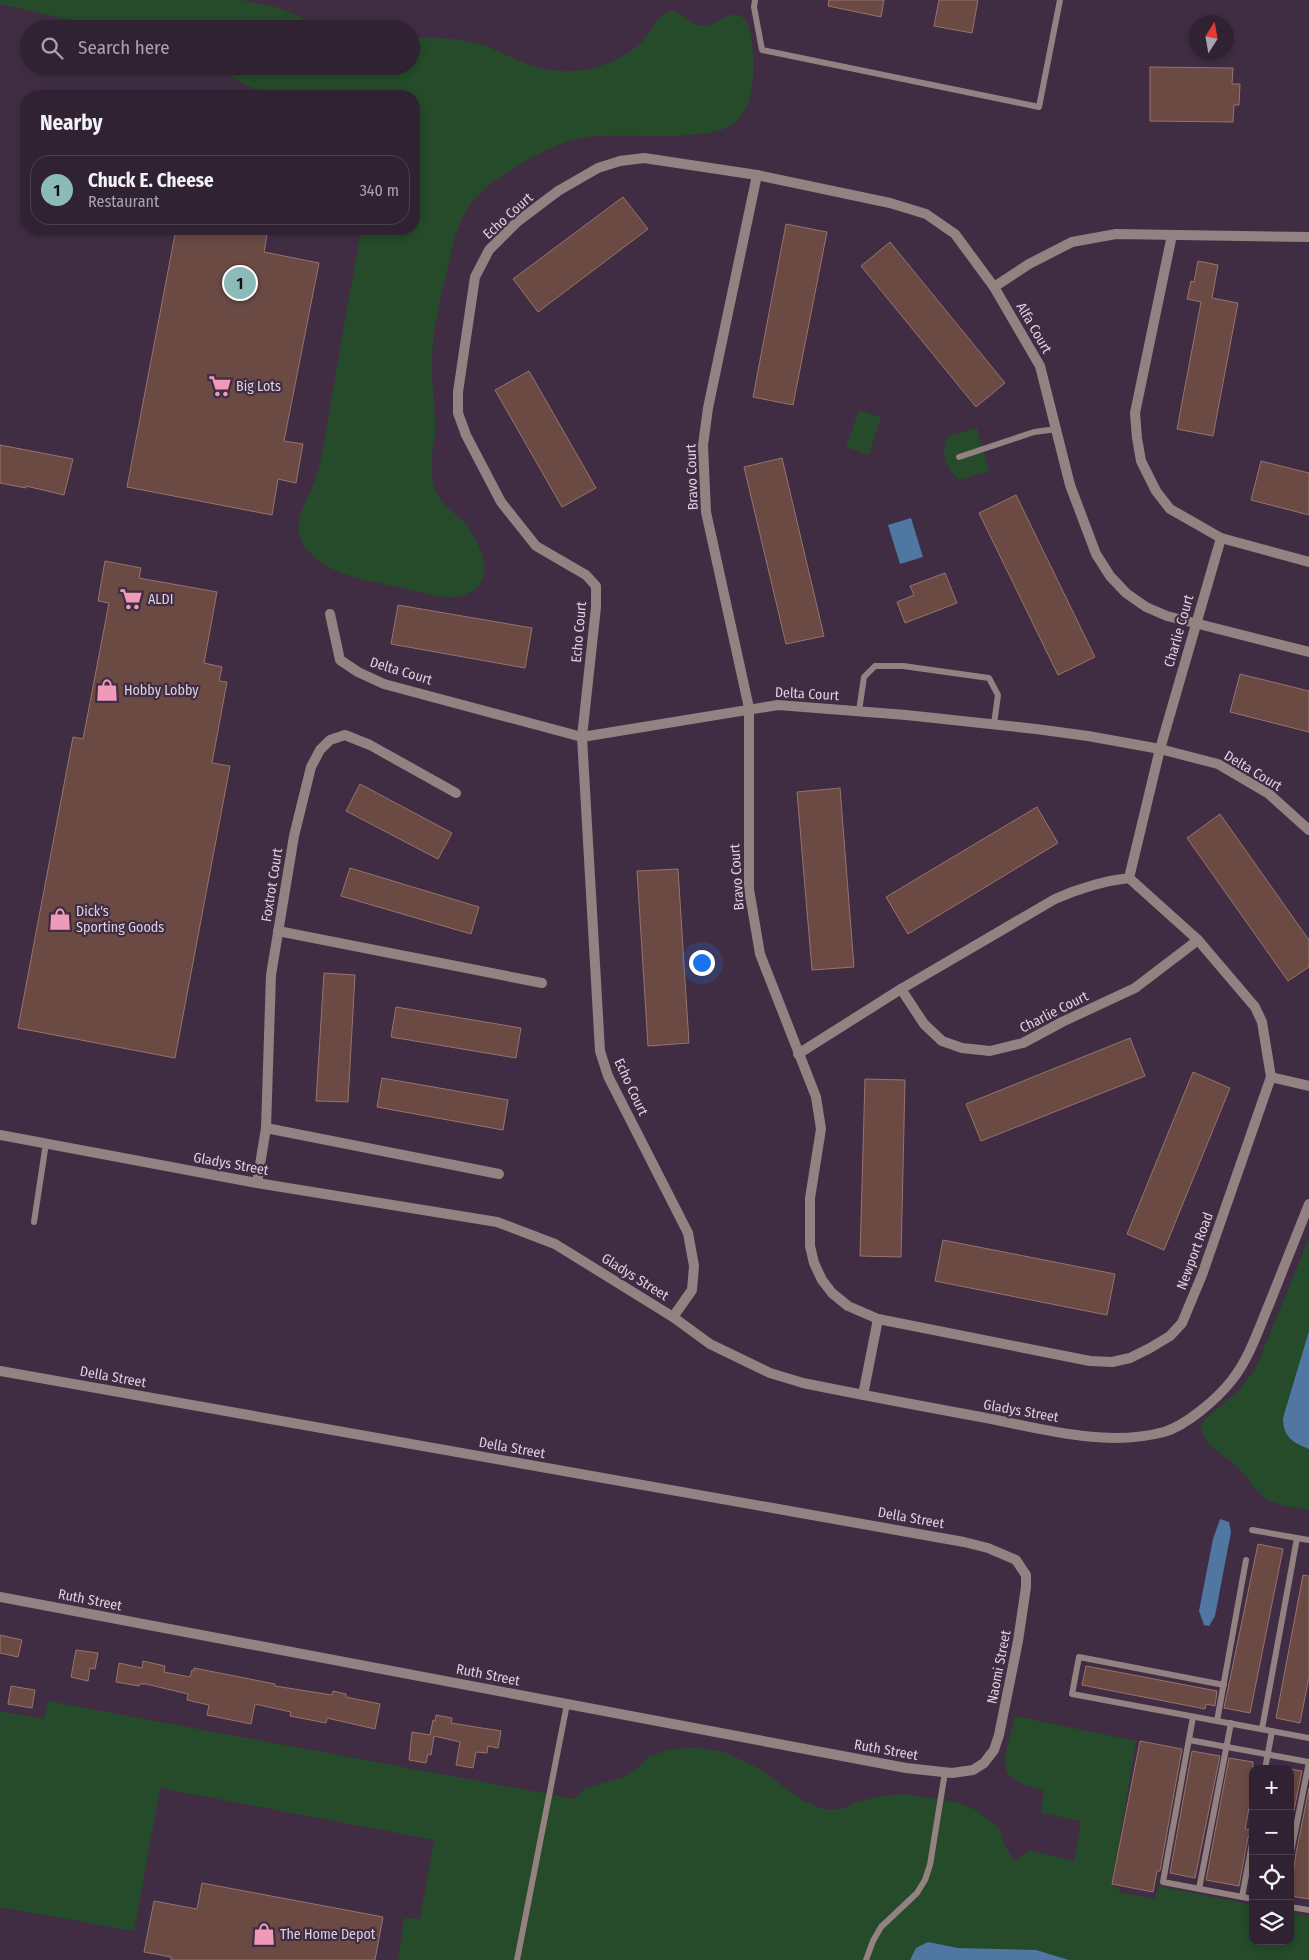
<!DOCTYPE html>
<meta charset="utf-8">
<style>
body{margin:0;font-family:"Fira Sans Condensed",sans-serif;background:#3c2f3f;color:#f1f3f6}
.controls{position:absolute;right:15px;bottom:15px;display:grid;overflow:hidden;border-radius:10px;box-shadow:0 2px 8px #0003}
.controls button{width:45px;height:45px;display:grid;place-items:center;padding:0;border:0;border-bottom:1px solid #4b3f4e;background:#302233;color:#f1f3f6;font:25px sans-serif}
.compass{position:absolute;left:1189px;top:15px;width:45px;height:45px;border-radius:50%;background:#302233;box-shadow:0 2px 8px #0003;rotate:11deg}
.you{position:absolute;left:701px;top:962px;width:18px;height:18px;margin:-12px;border:4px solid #fff;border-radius:50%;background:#1a73e8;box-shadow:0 0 0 8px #1a73e833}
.badge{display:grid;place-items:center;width:32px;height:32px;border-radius:50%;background:#8bbbb9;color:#111;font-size:16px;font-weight:700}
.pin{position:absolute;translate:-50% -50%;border:2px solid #fff;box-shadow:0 1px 5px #0006}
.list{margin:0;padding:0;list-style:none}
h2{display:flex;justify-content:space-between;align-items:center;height:65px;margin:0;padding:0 20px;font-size:21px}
h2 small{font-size:16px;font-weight:400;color:#a8a4ac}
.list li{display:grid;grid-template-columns:32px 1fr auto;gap:15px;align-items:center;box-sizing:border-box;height:70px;margin:0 10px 10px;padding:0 10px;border:1px solid #4b3f4e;border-radius:20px}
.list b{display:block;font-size:19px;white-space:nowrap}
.list p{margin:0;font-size:16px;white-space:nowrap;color:#a8a4ac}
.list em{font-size:16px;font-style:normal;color:#a8a4ac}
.icon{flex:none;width:28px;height:28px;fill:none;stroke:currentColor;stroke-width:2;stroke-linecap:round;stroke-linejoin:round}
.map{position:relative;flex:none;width:1309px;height:1960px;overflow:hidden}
.search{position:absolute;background:#302233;box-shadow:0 2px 8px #0003;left:20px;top:20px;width:400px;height:55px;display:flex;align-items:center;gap:12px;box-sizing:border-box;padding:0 18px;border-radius:28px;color:#a8a4ac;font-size:19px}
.panel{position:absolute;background:#302233;box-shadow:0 2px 8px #0003;left:20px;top:90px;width:400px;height:145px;border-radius:20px}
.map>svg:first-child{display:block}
.green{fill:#254b2a}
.water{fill:#4f77a2}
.building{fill:#6b4a44;stroke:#97736c}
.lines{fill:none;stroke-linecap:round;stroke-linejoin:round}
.lane{stroke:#938281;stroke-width:6}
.street{stroke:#938281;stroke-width:10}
.labels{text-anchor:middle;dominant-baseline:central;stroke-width:4.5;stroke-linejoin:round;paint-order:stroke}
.street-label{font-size:14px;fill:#ded2e0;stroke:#402d44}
.poi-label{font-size:14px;fill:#ded2e0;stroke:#402d44;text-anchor:start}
</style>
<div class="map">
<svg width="1309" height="1960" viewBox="0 0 1309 1960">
<rect width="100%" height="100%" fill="#402d44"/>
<!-- green -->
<g class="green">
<polygon points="0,0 241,0 276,7 329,29 109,29 0,4"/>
<path d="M670 11C684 12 689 24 701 26 718 28 736 0 748 25 753 41 754 62 753 78 752 94 748 109 737 121 712 146 618 130 581 138 550 144 489 178 471 203 456 224 452 250 446 275 439 304 432 332 432 362 431 386 436 409 435 433 433 451 429 467 434 486 439 506 455 511 467 526 479 542 494 573 475 589 467 595 457 597 447 597 436 597 424 592 412 590 383 583 348 580 322 563 313 557 303 547 300 537 294 516 308 500 315 481 317 474 319 466 321 458L361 229H414V96H270L236 80 216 66H411V38C434 37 457 38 479 44 500 50 519 63 540 68 560 73 581 72 600 66 617 61 633 52 645 38 653 28 658 15 670 11Z"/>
<polygon points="859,410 881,417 869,455 846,447"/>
<path d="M977 428 989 471 959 480C945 467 941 454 947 436Z"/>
<path d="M1309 1238V1510C1296 1508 1279 1506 1267 1499 1255 1492 1249 1478 1238 1468 1228 1457 1211 1450 1204 1437 1200 1430 1201 1424 1205 1419L1240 1389 1255 1370Z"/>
<path d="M48 1701 575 1799 585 1788 622 1778 637 1768 649 1756 671 1749 697 1748 724 1752 760 1769 803 1801 824 1809H842L857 1802 880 1796 906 1794 956 1802 976 1810 999 1828 1006 1848 1015 1861 1030 1851 1074 1861 1081 1821 1041 1813 1044 1790C989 1779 1005 1760 1015 1716L1136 1741 1112 1885 1119 1888V1892L1155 1899 1158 1886 1253 1905V1941H1290V1913L1309 1916V1960H398L404 1918 420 1919 434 1840 160 1788 134 1931 0 1907V1711L44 1719Z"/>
</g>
<!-- water -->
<g class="water">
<polygon points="911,518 923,557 900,564 888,525"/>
<path d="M1309 1331V1449C1293 1443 1283 1437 1283 1418Z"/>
<polygon points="1220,1519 1229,1522 1231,1532 1215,1616 1209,1626 1204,1625 1199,1611 1213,1539"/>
<polygon points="928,1942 958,1948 1036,1950 1069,1960 910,1960 916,1948"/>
</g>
<!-- building -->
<g class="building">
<polygon points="829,0 884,0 881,17 828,6"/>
<polygon points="939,0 978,0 972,33 934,26"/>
<polygon points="1150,67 1233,68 1232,84 1240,84 1239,105 1234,105 1233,122 1150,121"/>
<polygon points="623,197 648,229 538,312 513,279"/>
<polygon points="786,224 827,232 793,405 753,397"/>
<polygon points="176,229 268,229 264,252 319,263 284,441 303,444 296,483 278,479 272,515 127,487"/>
<polygon points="890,242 1005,383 976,407 861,266"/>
<polygon points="1198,261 1218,265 1212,298 1238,303 1213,436 1177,429 1201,302 1187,299 1191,281 1194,282"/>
<polygon points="529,371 596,488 562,507 495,390"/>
<polygon points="0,445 73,459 64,495 26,486 26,488 0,483"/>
<polygon points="782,458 824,636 786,644 744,467"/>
<polygon points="1261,461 1309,473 1309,515 1251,500"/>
<polygon points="1016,495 1095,657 1058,675 979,513"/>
<polygon points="105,561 141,568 139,578 217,592 204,663 222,667 219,681 227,682 212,763 230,766 175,1058 18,1028 73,737 83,739 109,603 98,601"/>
<polygon points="945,573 957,603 905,623 897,602 914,595 910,586"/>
<polygon points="398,605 532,628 525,668 391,644"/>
<polygon points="1240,674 1309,691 1309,732 1230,712"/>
<polygon points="360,784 452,833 438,859 346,811"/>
<polygon points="840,788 854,967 812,970 797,792"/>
<polygon points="1037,807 1058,843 908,934 886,897"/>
<polygon points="1220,814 1309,940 1309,967 1288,981 1187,838"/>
<polygon points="350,868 479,907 471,934 341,896"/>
<polygon points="678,869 689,1043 648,1046 637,871"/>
<polygon points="324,973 355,975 348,1102 316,1101"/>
<polygon points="396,1007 521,1028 516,1058 391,1037"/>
<polygon points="1130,1038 1145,1076 981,1141 966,1104"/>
<polygon points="1193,1072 1230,1088 1164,1250 1127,1234"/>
<polygon points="382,1078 508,1100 503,1130 377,1107"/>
<polygon points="865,1079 905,1080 901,1257 860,1256"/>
<polygon points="943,1240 1115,1274 1107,1315 935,1281"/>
<polygon points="1258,1544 1283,1549 1250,1713 1224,1708"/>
<polygon points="1303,1575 1309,1576 1309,1677 1300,1723 1276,1718"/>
<polygon points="0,1635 22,1640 18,1657 0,1653"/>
<polygon points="76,1650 98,1653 95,1669 90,1668 88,1681 71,1677"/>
<polygon points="143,1661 165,1666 164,1672 190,1677 192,1670 194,1671 194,1668 275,1684 275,1686 332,1695 333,1691 346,1694 346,1697 380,1704 375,1729 327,1718 326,1723 290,1716 291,1712 255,1704 251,1724 207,1715 209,1705 187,1700 188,1694 146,1684 140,1684 139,1686 116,1682 119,1663 142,1668"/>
<polygon points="1086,1666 1217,1691 1215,1706 1206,1704 1205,1709 1082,1685"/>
<polygon points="11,1686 35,1690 32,1708 8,1704"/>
<polygon points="436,1715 452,1718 451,1723 501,1731 498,1748 488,1746 487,1753 476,1752 473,1768 456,1765 460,1742 434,1736 431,1755 428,1754 426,1763 409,1760 412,1732 430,1735 433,1720 435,1721"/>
<polygon points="1140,1741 1182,1749 1160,1871 1157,1871 1153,1892 1112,1884"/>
<polygon points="1192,1751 1220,1756 1195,1878 1170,1873"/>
<polygon points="1229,1758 1253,1762 1253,1787 1245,1829 1253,1830 1253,1833 1248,1837 1239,1886 1206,1880"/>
<polygon points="1290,1769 1302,1771 1290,1830"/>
<polygon points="1309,1788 1309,1899 1290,1896 1296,1853"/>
<polygon points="202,1883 383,1917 375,1960 171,1960 171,1957 144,1952 154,1901 197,1909"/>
</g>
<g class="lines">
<!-- lane -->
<g class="lane">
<polyline points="755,0 754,7 762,50 1039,107 1060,0"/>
<polyline points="959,457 1034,432 1057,429"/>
<polyline points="859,711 864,677 875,666 903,666 989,678 998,695 994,724"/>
<polyline points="34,1222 46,1143"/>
<polyline points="1252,1530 1297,1538"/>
<polyline points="1224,1685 1079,1657 1072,1694 1217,1721 1246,1560"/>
<polyline points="1193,1717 1163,1882 1253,1899"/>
<polyline points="1217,1721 1309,1738"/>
<polyline points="1262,1729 1297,1538 1309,1540"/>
<polyline points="1189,1740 1309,1762 1290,1857"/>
<polyline points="1265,1769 1272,1731"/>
<polyline points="1199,1889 1231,1723"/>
<polyline points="1242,1897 1253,1838"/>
<polyline points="1290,1907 1309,1910"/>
<polyline points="517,1960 567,1704"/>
<polyline points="866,1960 873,1941 881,1927 917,1893 925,1880 930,1865 945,1772"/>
</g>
<!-- street -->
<g class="street">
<path d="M757 175 708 408 703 445 706 512 749 708V889L760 954 816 1097 821 1129 810 1198V1246L814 1263 822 1280 832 1293 848 1306 878 1319 1090 1361 1112 1362 1130 1358 1150 1348 1170 1336 1182 1323 1202 1275 1271 1077 1262 1022 1255 1007 1198 940 1129 878C1102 881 1080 888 1055 899L901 989 798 1054"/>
<polyline points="1172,235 1135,413 1137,438 1141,461 1156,491 1170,509 1221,538 1309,562"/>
<polyline points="994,287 1029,264 1072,242 1116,234 1309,237"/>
<polyline points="330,614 340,660 358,672 384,684 582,737 778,705 906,715 1036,729 1088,736 1160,749 1218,764 1269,794 1309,830"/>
<polyline points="1129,878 1160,749 1221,538"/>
<polyline points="278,931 542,983"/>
<polyline points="901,989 924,1024 942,1041 962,1048 990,1051 1023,1043 1062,1022 1135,988 1198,940"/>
<polyline points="1271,1077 1309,1086"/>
<polyline points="266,1128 499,1174"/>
<path d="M0 1135 257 1183 497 1222 555 1244 673 1317 710 1344 770 1373 803 1383C862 1395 921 1406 981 1417 1039 1428 1105 1448 1164 1432 1187 1425 1217 1399 1232 1380 1250 1357 1259 1328 1270 1302 1283 1269 1296 1236 1309 1204"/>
<polyline points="257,1183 266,1128 271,975 294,836 311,767 320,750 330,740 345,735 370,745 456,793"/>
<polyline points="673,1317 692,1290 694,1266 688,1233 608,1076 600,1051 582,737 596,607 596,586 586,575 536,546 501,502 466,435 458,413 458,392 475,277 489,250 517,222 558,191 598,168 620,161 644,158 757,175 890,203 926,214 955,234 994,287 1040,366 1070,485 1096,554 1110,576 1126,593 1146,607 1167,616 1309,652"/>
<polyline points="0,1371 964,1542 988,1548 1016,1560 1026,1575 1026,1587 1018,1641 999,1735 994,1750 984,1763 973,1770 952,1773 906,1768 0,1597"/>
<polyline points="863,1395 878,1319"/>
</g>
</g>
<!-- icons -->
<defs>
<symbol id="supermarket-bare" viewBox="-9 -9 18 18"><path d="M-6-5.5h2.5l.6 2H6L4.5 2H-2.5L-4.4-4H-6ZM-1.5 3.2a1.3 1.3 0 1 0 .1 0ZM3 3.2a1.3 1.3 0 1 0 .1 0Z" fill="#ef9ab8" stroke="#402d44" stroke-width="2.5" paint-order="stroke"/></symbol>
<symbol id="shop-bare" viewBox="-9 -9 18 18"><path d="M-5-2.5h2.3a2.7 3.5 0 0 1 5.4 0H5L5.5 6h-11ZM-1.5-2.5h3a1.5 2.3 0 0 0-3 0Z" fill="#ef9ab8" stroke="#402d44" stroke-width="2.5" paint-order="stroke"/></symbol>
</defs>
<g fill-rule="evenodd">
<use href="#supermarket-bare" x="204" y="370" width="32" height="32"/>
<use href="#supermarket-bare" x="115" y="583" width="32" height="32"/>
<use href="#shop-bare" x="91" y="674" width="32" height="32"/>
<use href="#shop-bare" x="44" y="903" width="32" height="32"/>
<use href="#shop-bare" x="248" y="1918" width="32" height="32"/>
</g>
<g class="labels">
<!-- street labels -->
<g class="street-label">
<text transform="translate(508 216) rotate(-42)">Echo Court</text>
<text transform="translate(1034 328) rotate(60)">Alfa Court</text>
<text transform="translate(692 477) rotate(-92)">Bravo Court</text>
<text transform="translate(1179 631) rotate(-74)">Charlie Court</text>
<text transform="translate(579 632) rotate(-85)">Echo Court</text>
<text transform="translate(401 671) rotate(17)">Delta Court</text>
<text transform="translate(807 694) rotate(3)">Delta Court</text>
<text transform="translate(1253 771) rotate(31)">Delta Court</text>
<text transform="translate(737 877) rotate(-94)">Bravo Court</text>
<text transform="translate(272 885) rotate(-81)">Foxtrot Court</text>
<text transform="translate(1054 1012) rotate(-27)">Charlie Court</text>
<text transform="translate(631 1087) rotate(65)">Echo Court</text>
<text transform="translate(231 1164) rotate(10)">Gladys Street</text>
<text transform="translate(1195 1251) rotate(-70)">Newport Road</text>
<text transform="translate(635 1277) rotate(32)">Gladys Street</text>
<text transform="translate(113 1377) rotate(10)">Della Street</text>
<text transform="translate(1021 1411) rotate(10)">Gladys Street</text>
<text transform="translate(512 1448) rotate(10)">Della Street</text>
<text transform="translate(911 1518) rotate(10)">Della Street</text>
<text transform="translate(90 1600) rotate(11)">Ruth Street</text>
<text transform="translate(999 1667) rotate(-79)">Naomi Street</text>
<text transform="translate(488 1675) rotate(11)">Ruth Street</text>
<text transform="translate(886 1750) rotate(10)">Ruth Street</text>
</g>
<!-- poi labels -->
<g class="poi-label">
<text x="236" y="386">Big Lots</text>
<text x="148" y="599">ALDI</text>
<text x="124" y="690">Hobby Lobby</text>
<text x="76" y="911">Dick's<tspan x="76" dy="16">Sporting Goods</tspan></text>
<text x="280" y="1934">The Home Depot</text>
</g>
</g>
</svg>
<div class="controls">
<button>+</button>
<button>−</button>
<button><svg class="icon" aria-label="locate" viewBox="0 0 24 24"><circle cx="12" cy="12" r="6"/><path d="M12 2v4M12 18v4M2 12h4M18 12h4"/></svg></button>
<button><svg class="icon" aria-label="layers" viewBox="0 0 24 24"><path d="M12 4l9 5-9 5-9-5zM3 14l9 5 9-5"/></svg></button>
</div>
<svg class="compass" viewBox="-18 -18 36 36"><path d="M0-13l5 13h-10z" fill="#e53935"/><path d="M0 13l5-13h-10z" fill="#a8a4ac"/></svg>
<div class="you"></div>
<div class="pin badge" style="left:240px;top:283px">1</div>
<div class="search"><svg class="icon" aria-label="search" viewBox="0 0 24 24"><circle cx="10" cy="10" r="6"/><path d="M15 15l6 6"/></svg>Search here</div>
<section class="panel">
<h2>Nearby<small></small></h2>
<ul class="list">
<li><span class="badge">1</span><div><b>Chuck E. Cheese</b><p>Restaurant</p></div><em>340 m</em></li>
</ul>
</section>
</div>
